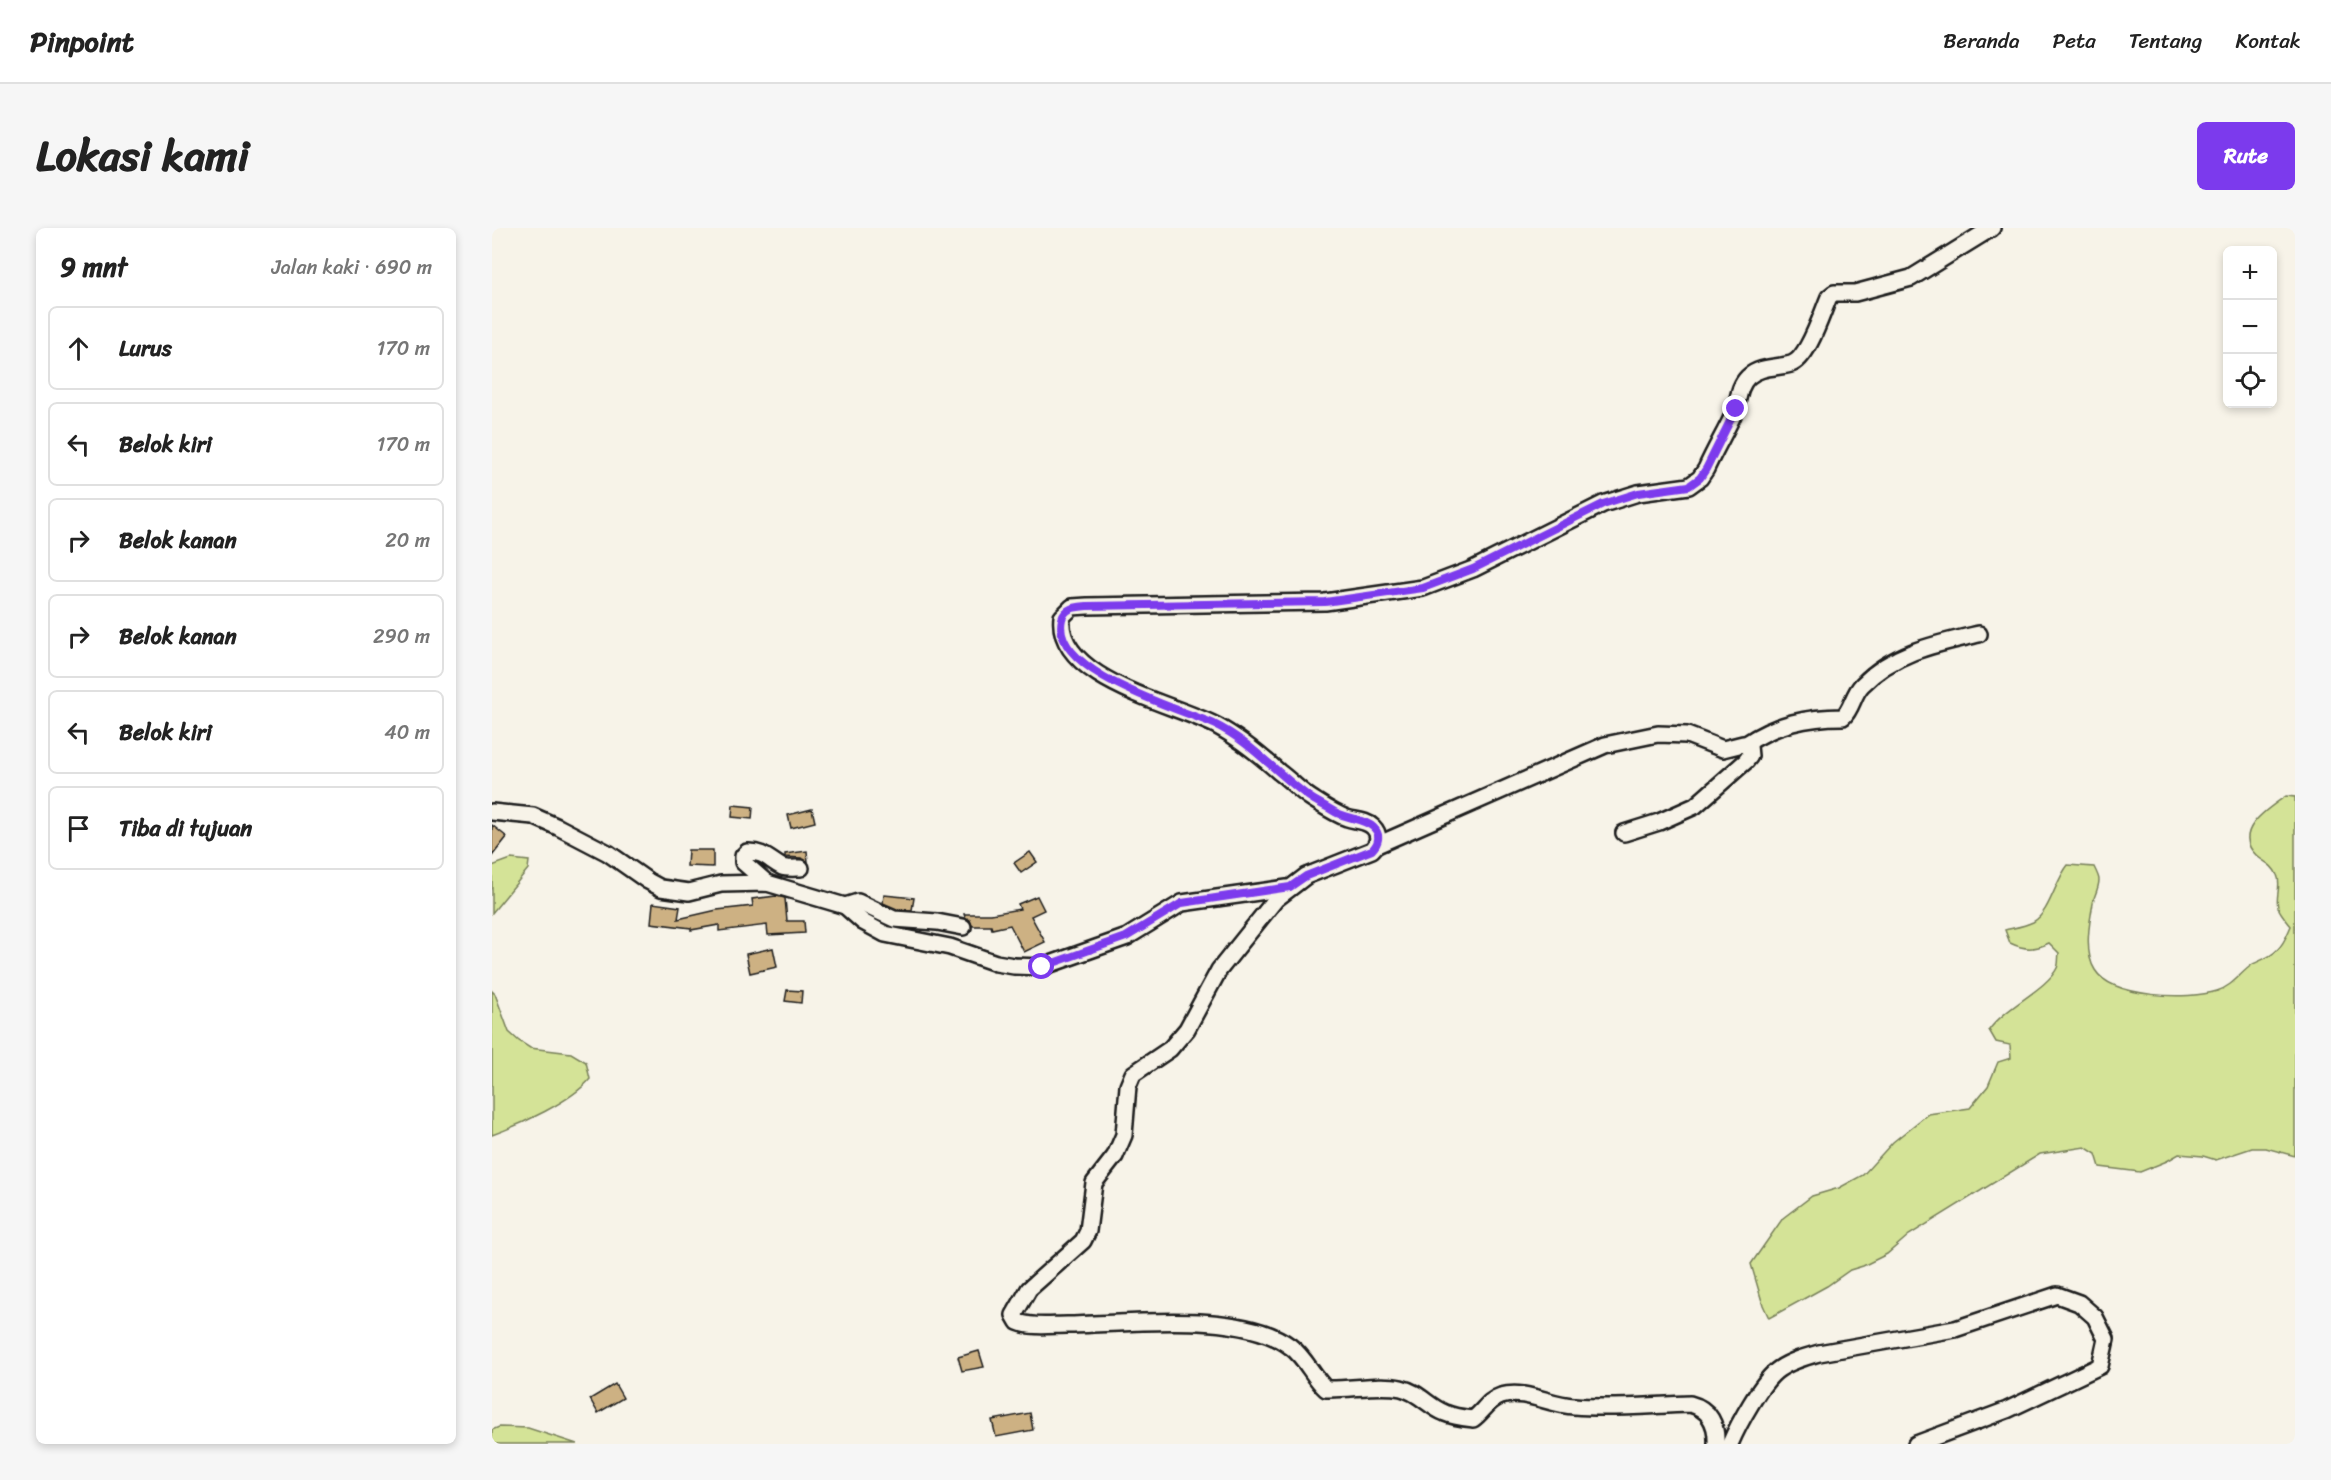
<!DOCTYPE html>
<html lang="id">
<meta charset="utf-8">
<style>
body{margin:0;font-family:Sriracha,sans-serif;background:#f6f6f6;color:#222}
.controls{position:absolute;right:18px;top:18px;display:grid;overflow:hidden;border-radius:9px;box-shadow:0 3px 9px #0003}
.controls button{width:54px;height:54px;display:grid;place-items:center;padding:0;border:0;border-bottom:2px solid #e0e0e0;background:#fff;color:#222;font:30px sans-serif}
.stop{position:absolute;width:18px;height:18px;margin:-14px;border:4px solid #7c3aed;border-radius:50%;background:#fff}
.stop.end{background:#7c3aed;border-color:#fff;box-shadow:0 2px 6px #0008}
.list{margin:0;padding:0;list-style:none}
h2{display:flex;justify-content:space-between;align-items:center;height:78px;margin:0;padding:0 24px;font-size:26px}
h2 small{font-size:20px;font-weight:400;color:#767676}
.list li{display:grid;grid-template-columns:39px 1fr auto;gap:18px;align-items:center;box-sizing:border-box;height:84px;margin:0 12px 12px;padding:0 12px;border:2px solid #e0e0e0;border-radius:9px}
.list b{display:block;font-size:22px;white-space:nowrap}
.list em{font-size:20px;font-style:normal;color:#767676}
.icon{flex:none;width:33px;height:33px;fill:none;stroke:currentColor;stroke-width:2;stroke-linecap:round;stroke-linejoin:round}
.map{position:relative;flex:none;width:1803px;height:1216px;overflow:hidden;border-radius:9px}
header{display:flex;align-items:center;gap:36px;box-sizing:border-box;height:84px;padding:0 30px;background:#fff;border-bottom:2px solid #e0e0e0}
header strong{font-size:28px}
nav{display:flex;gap:33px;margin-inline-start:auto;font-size:21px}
.intro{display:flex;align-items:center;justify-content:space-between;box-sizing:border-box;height:144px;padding:0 36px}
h1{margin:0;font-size:42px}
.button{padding:15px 27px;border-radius:9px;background:#7c3aed;color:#fff;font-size:21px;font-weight:700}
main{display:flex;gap:36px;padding:0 36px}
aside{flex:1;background:#fff;border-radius:9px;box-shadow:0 3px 9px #0003}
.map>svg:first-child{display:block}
.green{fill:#d4e397;stroke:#78805a;stroke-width:1.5}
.building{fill:#cdb183;stroke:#1c1c1c;stroke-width:1.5}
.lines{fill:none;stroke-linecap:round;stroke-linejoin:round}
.street-casing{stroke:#1c1c1c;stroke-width:20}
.street{stroke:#f7f3e8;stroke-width:15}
.route{stroke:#7c3aed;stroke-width:8}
</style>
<header>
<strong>Pinpoint</strong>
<nav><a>Beranda</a><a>Peta</a><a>Tentang</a><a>Kontak</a></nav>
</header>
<div class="intro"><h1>Lokasi kami</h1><a class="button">Rute</a></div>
<main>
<aside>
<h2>9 mnt<small>Jalan kaki · 690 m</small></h2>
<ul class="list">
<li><svg class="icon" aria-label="ahead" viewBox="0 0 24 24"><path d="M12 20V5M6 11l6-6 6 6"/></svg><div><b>Lurus</b></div><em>170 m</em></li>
<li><svg class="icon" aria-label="left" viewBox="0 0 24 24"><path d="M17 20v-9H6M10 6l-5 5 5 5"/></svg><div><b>Belok kiri</b></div><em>170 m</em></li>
<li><svg class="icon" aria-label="right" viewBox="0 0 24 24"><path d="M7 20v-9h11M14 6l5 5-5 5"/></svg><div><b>Belok kanan</b></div><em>20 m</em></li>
<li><svg class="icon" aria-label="right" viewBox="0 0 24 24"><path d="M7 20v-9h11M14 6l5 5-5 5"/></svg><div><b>Belok kanan</b></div><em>290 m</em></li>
<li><svg class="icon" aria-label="left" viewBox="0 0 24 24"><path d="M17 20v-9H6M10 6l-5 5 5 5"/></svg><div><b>Belok kiri</b></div><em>40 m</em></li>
<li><svg class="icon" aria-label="arrive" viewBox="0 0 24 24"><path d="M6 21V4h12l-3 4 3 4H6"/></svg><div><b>Tiba di tujuan</b></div></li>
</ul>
</aside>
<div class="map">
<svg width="1803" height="1216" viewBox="0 0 1803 1216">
<rect width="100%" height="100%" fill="#f7f3e8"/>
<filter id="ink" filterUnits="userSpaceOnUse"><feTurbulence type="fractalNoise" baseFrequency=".0167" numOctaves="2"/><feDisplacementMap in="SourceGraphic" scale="12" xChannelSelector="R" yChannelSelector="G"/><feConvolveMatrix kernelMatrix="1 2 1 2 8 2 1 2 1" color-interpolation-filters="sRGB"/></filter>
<g filter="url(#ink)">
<!-- green -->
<g class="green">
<path d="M1794 568 1803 569V928L1774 920H1760L1724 932 1711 928 1687 926 1675 933 1648 944 1608 939 1604 926 1593 919 1548 926 1417 1007 1395 1026 1371 1038 1358 1042 1335 1058 1277 1090 1271 1077 1259 1036 1291 990 1320 968 1347 960 1371 947 1401 914 1436 886 1478 880 1496 858 1506 834 1519 830 1518 817 1504 814 1497 802C1513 779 1555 761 1565 740 1567 736 1566 730 1567 725L1557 715C1542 722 1533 722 1518 715L1513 702C1521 700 1533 698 1541 694 1558 684 1563 653 1576 637L1602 639C1604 643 1607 649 1607 652 1607 658 1604 665 1602 670 1598 691 1591 723 1603 742 1620 770 1697 772 1725 763 1741 758 1748 745 1761 736 1769 732 1779 729 1785 722 1792 716 1795 707 1799 698 1795 693 1788 685 1786 679 1783 669 1790 656 1785 647 1780 636 1773 635 1765 628 1739 604 1775 581 1794 568Z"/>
<polygon points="19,631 37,633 36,641 0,685 0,638"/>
<path d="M0 763 3 766 17 804 27 813 38 820 79 825 94 834 98 851C80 873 28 897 0 907Z"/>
<polygon points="7,1199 36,1200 85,1216 0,1216 0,1202"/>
</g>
<!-- building -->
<g class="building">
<polygon points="241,577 261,579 260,591 240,589"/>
<polygon points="320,581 323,594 299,600 296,587"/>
<polygon points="0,597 15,609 0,628"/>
<polygon points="196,622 221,622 221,639 195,638"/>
<polygon points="315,623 316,634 309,630 293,629 293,626"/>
<polygon points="538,624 545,634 529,645 522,635"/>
<polygon points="392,667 422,670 420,682 405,681 391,675"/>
<polygon points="284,668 293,670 295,693 312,693 313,705 276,707 275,697 227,703 227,697 199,702 199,700 159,695 161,675 188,679 186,691 225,682 261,678 260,671"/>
<polygon points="545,668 552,682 539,688 553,714 532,724 518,697 500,701 499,698 480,698 478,692 473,689 472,686 499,686 528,681 526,676"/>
<polygon points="281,720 285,739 258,745 254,726"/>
<polygon points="295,762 310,763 309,775 293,773"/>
<polygon points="487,1123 492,1139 470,1143 466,1129"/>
<polygon points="123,1156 131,1170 106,1185 98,1171"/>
<polygon points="538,1185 541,1202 504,1209 500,1192"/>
</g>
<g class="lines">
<defs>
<g id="street">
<path d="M1254 516C1284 496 1315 489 1351 489 1360 481 1361 466 1370 457 1402 424 1443 416 1487 406"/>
<polyline points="0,584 41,588 66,599 116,625 156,653 169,660 197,664 229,656 275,655 353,678 371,694 393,706 458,719 504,735 522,738 550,739 635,709 690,675 795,660"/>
<polyline points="885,617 1113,517 1166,506 1195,507 1231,521 1251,516 1257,518 1258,528 1254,533 1203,578 1167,594 1132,605"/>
<path d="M275 655 251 634V628L255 624C271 623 277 632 290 639 295 641 303 640 309 640"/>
<polyline points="353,678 366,674 402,691 445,694 471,699"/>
<path d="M1224 1216C1225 1197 1218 1181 1198 1176 1160 1177 1120 1181 1082 1178 1057 1177 1034 1161 1009 1168 996 1172 991 1184 981 1191 972 1190 962 1189 953 1185 937 1179 927 1164 909 1160 887 1155 858 1162 834 1161 821 1149 813 1129 799 1119 750 1081 636 1096 575 1097 560 1097 540 1100 526 1094L522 1087 537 1061 591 1013 596 1003 602 955 623 928 632 907 636 858 641 846 678 821 695 801 727 742 784 671 814 648 880 622C887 615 888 606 881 599 874 592 863 593 855 590 843 586 830 577 819 570 808 563 798 552 787 544 768 527 747 510 725 498 684 476 563 452 570 389L580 379 595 378 833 374 931 360 981 341 1111 276 1146 265 1197 258 1208 250 1214 241C1223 221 1234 203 1243 183 1247 171 1246 159 1256 149 1268 138 1285 140 1299 136 1316 131 1330 85 1337 69L1342 65H1363L1419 50 1500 0"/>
<path d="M1238 1216C1246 1197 1270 1152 1287 1141 1299 1133 1313 1129 1327 1125L1463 1101 1565 1067 1587 1075 1603 1089 1614 1111 1608 1138 1515 1182 1424 1216"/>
</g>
</defs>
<!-- street casing -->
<use href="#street" class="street-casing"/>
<!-- street -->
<use href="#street" class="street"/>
</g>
</g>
<g class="lines" filter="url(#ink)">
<!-- route -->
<path class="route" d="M550 739 634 709 690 675 798 659 814 648 880 622C887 615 889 606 881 599 873 591 854 590 843 584 834 578 824 574 816 568 784 545 758 513 722 496 688 481 557 444 570 391 573 379 585 379 595 378L833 374 931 360 981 341 1111 276 1146 265 1197 258 1208 250 1214 241 1244 181"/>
</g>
</svg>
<div class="controls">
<button>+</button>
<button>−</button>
<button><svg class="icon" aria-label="locate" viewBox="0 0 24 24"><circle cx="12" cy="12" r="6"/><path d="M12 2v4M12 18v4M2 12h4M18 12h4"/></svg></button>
</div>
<div class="stop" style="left:550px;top:739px"></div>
<div class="stop end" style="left:1244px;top:181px"></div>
</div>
</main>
